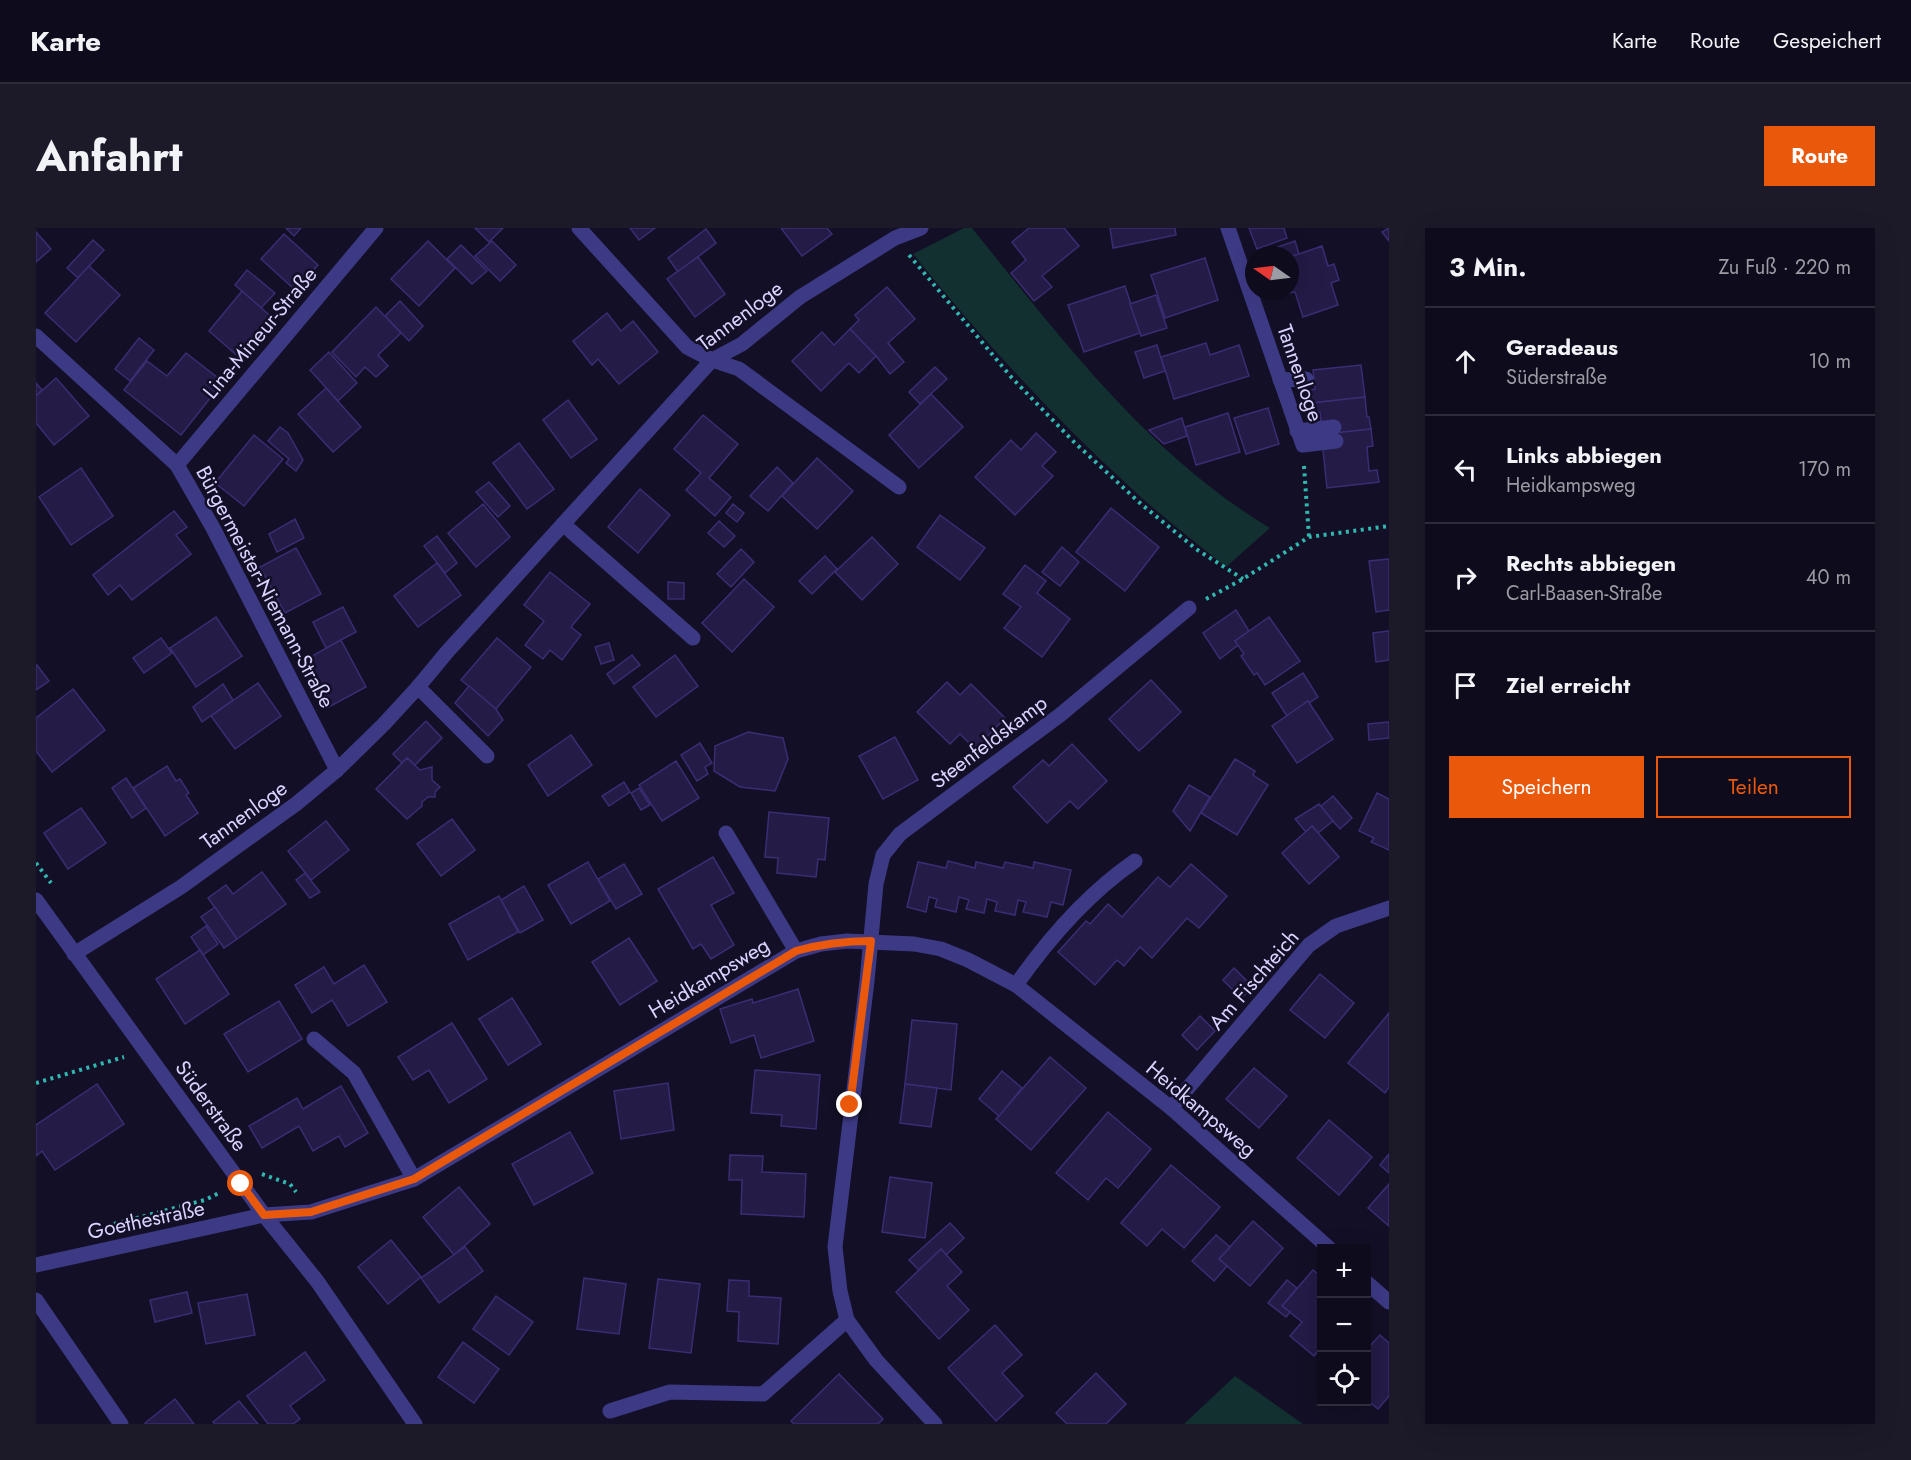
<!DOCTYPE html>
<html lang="de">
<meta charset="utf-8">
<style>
body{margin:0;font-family:Jost,sans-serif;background:#1c1929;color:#f1f3f6}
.controls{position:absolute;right:18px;bottom:18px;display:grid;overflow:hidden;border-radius:0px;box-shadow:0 6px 24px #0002}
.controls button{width:54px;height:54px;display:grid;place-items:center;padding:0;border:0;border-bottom:2px solid #2e2b3b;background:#0e0b1c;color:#f1f3f6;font:30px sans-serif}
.compass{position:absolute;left:1209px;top:18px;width:54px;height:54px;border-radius:50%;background:#0e0b1c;box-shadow:0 6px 24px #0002;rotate:284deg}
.stop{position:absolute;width:18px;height:18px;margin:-14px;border:4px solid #ea580c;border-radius:50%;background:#fff}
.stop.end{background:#ea580c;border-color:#fff;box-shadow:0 2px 6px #0008}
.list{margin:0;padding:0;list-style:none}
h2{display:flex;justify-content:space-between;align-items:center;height:78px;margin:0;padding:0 24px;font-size:26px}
h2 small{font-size:20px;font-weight:400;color:#9b9ba3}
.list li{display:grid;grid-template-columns:39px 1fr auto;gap:18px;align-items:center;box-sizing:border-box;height:108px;padding:0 24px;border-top:2px solid #2e2b3b}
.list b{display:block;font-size:22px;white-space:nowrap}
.list p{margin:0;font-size:20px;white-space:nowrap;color:#9b9ba3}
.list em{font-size:20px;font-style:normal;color:#9b9ba3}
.actions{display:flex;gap:12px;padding:18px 24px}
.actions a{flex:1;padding:14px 0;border:2px solid #ea580c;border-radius:0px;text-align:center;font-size:21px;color:#ea580c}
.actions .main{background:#ea580c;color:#fff}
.icon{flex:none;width:33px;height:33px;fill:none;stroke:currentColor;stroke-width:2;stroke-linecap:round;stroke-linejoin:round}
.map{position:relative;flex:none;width:1353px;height:1196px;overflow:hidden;border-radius:0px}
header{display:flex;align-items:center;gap:36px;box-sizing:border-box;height:84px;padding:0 30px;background:#0e0b1c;border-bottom:2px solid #2e2b3b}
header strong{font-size:28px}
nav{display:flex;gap:33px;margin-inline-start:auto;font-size:21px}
.intro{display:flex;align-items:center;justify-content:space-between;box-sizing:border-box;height:144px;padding:0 36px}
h1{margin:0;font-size:42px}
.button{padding:15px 27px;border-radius:0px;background:#ea580c;color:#fff;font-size:21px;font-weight:700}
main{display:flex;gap:36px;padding:0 36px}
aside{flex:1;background:#0e0b1c;border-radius:0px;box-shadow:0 6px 24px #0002}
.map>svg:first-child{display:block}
.green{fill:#12302f}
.building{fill:#241b47;stroke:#3b2d73;stroke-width:1.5}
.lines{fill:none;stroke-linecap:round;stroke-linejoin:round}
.path{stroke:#2fb8b0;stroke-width:4;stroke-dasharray:3 4.5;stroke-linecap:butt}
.lane{stroke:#3d3a85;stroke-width:15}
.street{stroke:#3d3a85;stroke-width:15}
.route{stroke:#ea580c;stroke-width:8}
.labels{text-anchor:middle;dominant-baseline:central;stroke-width:5;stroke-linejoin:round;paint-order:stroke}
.street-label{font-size:21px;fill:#d9d4ff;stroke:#130f26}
</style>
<header>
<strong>Karte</strong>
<nav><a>Karte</a><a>Route</a><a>Gespeichert</a></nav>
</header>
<div class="intro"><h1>Anfahrt</h1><a class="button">Route</a></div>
<main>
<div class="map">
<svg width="1353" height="1196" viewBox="0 0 1353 1196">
<rect width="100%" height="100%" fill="#130f26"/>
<!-- green -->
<g class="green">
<path d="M928 0H936C1024 109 1112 227 1234 300L1190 339C1158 313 1125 288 1095 260 1016 188 944 109 877 26Z"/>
<polygon points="1199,1148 1267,1196 1148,1196"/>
</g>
<!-- building -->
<g class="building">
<polygon points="250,0 265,0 258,8"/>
<polygon points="439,0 467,0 453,14"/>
<polygon points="594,0 619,0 603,12"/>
<polygon points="745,0 791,0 796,6 766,28"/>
<polygon points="993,0 1028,0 1043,18 1006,48 1016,59 998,73 975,45 990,32 976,14"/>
<polygon points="1074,0 1139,0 1140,7 1077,20"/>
<polygon points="1213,0 1248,0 1251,10 1221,21"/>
<polygon points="1353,0 1353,13 1346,4"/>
<polygon points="670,1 680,15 642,44 632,30"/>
<polygon points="0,4 15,21 0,34"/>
<polygon points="248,6 282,37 259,62 225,31"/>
<polygon points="57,12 68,22 42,50 31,40"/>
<polygon points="392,13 419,40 383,78 355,51"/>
<polygon points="456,13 480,37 464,53 439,28"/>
<polygon points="1259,13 1263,26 1254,29 1254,27 1238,27 1236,21"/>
<polygon points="425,17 451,43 436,56 411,31"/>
<polygon points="1286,18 1292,38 1298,36 1303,52 1295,55 1302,77 1267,89 1259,64 1254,65 1253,63 1254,29"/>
<polygon points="662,29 689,66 659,89 631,51"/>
<polygon points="1169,30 1182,72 1129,90 1115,47"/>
<polygon points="53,38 84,67 40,114 9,85"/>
<polygon points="211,42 239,65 225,80 199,57"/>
<polygon points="1089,58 1104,105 1048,124 1032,77"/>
<polygon points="851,59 879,91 852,115 868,134 854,146 840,128 814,101 823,92 819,87"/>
<polygon points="206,63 239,92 205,131 173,103"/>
<polygon points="1120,67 1131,100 1105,108 1094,76"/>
<polygon points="364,73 387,98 373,113 349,88"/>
<polygon points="340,79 365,105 342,127 352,138 340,149 329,139 320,149 296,124"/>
<polygon points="571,85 585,103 597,93 622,124 583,156 562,131 556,137 537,113"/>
<polygon points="814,101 840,128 823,145 813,135 785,163 756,133 786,104 798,117"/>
<polygon points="103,110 118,122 94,153 79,141"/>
<polygon points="1170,115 1174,127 1203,117 1213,148 1138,171 1125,129"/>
<polygon points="1121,117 1129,143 1108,150 1099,124"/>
<polygon points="293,124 321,155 302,173 274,142"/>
<polygon points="150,125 187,154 145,207 88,162 111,133 131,148"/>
<polygon points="1325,137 1329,169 1276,175 1275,162 1279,161 1277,142"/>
<polygon points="899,139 911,151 884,176 873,164"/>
<polygon points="20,150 53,188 18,217 0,195 0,168"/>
<polygon points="0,155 6,162 0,168"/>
<polygon points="290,160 325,199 297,224 262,186"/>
<polygon points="895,166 927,199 883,240 853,207"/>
<polygon points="1329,169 1331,189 1333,189 1335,201 1299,205 1285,194 1284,184 1277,185 1276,175"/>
<polygon points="532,172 561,211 535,230 507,192"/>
<polygon points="1232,180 1243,216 1210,226 1198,190"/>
<polygon points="1192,185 1204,224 1160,237 1149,199"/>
<polygon points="667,187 702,216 673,250 695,269 679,288 650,262 665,245 638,221"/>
<polygon points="1146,190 1151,208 1128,216 1113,202"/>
<polygon points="244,199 252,205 267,232 260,243 250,235 253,231 232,213"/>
<polygon points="1335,201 1337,218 1331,219 1333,243 1341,242 1343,254 1291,260 1287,222 1299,205"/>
<polygon points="1000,205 1020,224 1006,238 1017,248 979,287 939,249 975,212 985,222"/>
<polygon points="218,207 247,231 208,278 179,255"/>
<polygon points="483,215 518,261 491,281 457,235"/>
<polygon points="781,230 817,263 781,301 746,268"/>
<polygon points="741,239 757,255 732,283 714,268"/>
<polygon points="45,240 77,288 35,317 3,269"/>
<polygon points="453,254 474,278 462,289 440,264"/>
<polygon points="604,261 634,287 602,325 572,299"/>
<polygon points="447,276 474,309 440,339 412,305"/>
<polygon points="697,276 708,285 701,294 690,285"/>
<polygon points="1075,280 1123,319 1089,363 1040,324"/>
<polygon points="138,283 151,299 140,307 155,326 96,372 84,357 72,367 57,347"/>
<polygon points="904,287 949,320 924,352 881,319"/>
<polygon points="259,291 268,310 241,324 233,306"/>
<polygon points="683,293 699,308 688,319 672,305"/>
<polygon points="401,308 421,335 409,345 388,318"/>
<polygon points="836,309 862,336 826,372 799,344"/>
<polygon points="1026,319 1043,334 1024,358 1006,344"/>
<polygon points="260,320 285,366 249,385 224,339"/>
<polygon points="705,321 718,334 695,359 681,346"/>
<polygon points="789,328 801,341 776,366 763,353"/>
<polygon points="1353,331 1353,382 1340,384 1333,333"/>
<polygon points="401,335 425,367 382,399 358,368"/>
<polygon points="989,337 1010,353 1001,365 1034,391 1006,429 968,400 985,379 967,366"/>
<polygon points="514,344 554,376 535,399 545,407 526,432 514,422 507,431 489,417 508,393 488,377"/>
<polygon points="708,351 738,379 696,424 666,395"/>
<polygon points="632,354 648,355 648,371 632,371"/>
<polygon points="307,379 320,404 290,420 277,394"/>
<polygon points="1200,382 1213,403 1199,413 1202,417 1184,431 1167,405"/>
<polygon points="180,389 206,428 160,459 134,420"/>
<polygon points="1233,389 1264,433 1229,457 1221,445 1218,447 1205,428 1208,426 1199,413"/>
<polygon points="1353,403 1353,432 1340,434 1337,405"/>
<polygon points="125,410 136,425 108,445 97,430"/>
<polygon points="461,410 495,439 460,481 425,452"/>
<polygon points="305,412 330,459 291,480 267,433"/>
<polygon points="573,415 578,432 565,436 559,419"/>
<polygon points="596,427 604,437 578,456 571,446"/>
<polygon points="639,427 662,458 620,489 597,459"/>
<polygon points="1,437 13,453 0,462 0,438"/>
<polygon points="1267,445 1282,469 1273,475 1272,473 1251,488 1236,465"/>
<polygon points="1115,452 1145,484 1103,523 1073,491"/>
<polygon points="911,454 924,467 935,456 969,490 939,521 924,506 914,516 881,484"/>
<polygon points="222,455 245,488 199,521 175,488"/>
<polygon points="187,456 197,472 166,494 157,479"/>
<polygon points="433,458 460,481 467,492 452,508 419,475"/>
<polygon points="37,461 69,502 16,544 0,523 0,490"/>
<polygon points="1272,473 1297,511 1261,535 1236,498"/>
<polygon points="390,493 406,510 379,537 371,530 366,535 357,526"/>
<polygon points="1353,494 1353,510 1333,512 1332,496"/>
<polygon points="712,504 747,510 752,531 739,563 704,559 678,543 679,518"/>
<polygon points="535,507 556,537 512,568 492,537"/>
<polygon points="859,509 882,552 847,571 823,528"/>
<polygon points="664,515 676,535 669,539 672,546 661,553 645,527"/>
<polygon points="1036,516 1071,553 1042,581 1034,573 1011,595 977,559 1007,532 1013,538"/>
<polygon points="371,530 384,542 396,539 396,552 404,559 399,564 399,569 392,569 386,574 386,578 371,591 340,561"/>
<polygon points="1199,531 1219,543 1217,547 1232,557 1201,607 1165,585"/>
<polygon points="640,533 663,570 626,593 603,557"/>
<polygon points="131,538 140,553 144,551 153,565 150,567 162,585 129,608 97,560"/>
<polygon points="90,550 110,580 96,590 76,560"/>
<polygon points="588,554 594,564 573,578 566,568"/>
<polygon points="1153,557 1174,569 1154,603 1137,583"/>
<polygon points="603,560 614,577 605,582 595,565"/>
<polygon points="1341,565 1353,571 1353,622 1335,614 1338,610 1323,603"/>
<polygon points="1297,568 1316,590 1304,601 1284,579"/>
<polygon points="1283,576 1297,593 1282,605 1276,598 1270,604 1259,591"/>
<polygon points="45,580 70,615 32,641 8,605"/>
<polygon points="733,584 793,590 789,632 782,631 780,649 741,645 742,630 729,629"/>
<polygon points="416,591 439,622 405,648 381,616"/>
<polygon points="290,593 313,622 275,652 252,623"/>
<polygon points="1276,598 1303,629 1273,656 1246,625"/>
<polygon points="677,629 698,665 675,677 698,717 675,731 665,716 657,721 622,661"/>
<polygon points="912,633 939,640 940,634 967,640 969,634 997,640 998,634 1035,642 1027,677 1015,674 1011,689 987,684 990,674 982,672 979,687 959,683 961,674 951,671 948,685 930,681 933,672 923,669 920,684 899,679 901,671 893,669 890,684 871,679 882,634 910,640"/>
<polygon points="552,634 574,673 535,696 512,657"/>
<polygon points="588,636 606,666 580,681 562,651"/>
<polygon points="1155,636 1191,668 1163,700 1151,690 1116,730 1104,719 1088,738 1081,732 1059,757 1022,724 1050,693 1054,696 1072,676 1086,689 1122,649 1134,659"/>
<polygon points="226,644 250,676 201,711 172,670 190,657 197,666"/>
<polygon points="269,645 284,664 274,670 260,652"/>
<polygon points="488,658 507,692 484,705 465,672"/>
<polygon points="463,668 482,704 432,732 413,696"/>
<polygon points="179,679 201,711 188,720 165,689"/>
<polygon points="170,698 182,716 167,727 155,709"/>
<polygon points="593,710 621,753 584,777 556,734"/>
<polygon points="164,722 193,766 149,796 120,751"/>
<polygon points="328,737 351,774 312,798 296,772 276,785 259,757 288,739 298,756"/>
<polygon points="1198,740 1217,759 1205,770 1187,752"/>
<polygon points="1284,746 1318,775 1289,810 1254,782"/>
<polygon points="762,761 778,813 725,830 718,807 695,815 684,781 716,771 717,775"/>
<polygon points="476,770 505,816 472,837 443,791"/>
<polygon points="243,773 266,811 212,844 188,806"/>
<polygon points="1353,785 1353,859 1349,865 1312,835"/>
<polygon points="1164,788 1179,803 1161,822 1146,807"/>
<polygon points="876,792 921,796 915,862 869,856"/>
<polygon points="416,795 451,851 413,875 393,842 377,852 362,829"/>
<polygon points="1014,829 1050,860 995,922 960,891"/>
<polygon points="1218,840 1251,868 1223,900 1190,871"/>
<polygon points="719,842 784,847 780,901 745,898 746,887 715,885"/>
<polygon points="966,843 986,860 963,888 943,871"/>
<polygon points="632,855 638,902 585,911 578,863"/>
<polygon points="61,856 88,896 19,942 6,923 0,928 0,897"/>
<polygon points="869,856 901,860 895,899 864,895"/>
<polygon points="305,858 332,905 309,919 303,908 277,923 263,898 226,920 213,898 261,870 267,881"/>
<polygon points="1072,884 1115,921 1082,960 1070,950 1052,972 1020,945"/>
<polygon points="1293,892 1336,929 1303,967 1261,930"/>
<polygon points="534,904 557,945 498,977 476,936"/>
<polygon points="1353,926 1353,945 1344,937"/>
<polygon points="694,927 727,928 726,944 770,946 768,989 705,986 706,952 693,952"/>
<polygon points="1135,937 1184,979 1148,1020 1126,1001 1111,1018 1085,995"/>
<polygon points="854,949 896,955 889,1010 846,1004"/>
<polygon points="1353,956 1353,998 1332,980"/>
<polygon points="423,959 454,996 418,1027 387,989"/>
<polygon points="1217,993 1247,1020 1214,1058 1183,1031"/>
<polygon points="914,995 928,1010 910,1027 905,1021 883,1042 873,1032"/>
<polygon points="1180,1007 1194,1019 1183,1031 1191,1038 1178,1053 1156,1033"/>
<polygon points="355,1012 385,1049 352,1076 322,1039"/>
<polygon points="429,1019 447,1043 403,1075 385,1050"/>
<polygon points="905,1021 926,1044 911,1058 933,1082 903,1111 860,1064"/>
<polygon points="1277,1042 1286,1049 1286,1119 1278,1128 1254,1108 1266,1094 1246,1078"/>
<polygon points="548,1050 590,1056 583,1106 541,1101"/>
<polygon points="622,1051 664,1056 655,1125 613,1120"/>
<polygon points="693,1052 713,1053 713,1068 745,1070 742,1116 702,1113 703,1084 691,1083"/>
<polygon points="1251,1052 1261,1060 1246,1078 1254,1084 1250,1089 1232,1075"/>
<polygon points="151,1064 156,1085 119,1094 114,1072"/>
<polygon points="211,1066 219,1107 170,1116 162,1075"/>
<polygon points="460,1068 497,1094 473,1127 437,1101"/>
<polygon points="959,1097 986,1127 966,1145 987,1168 960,1193 912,1140"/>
<polygon points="1344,1107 1353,1115 1353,1168 1342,1181 1330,1171 1330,1122"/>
<polygon points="427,1114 463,1141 438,1175 402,1149"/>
<polygon points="269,1124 289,1152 254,1178 264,1191 257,1196 232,1196 211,1168"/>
<polygon points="1060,1145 1090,1176 1070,1196 1031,1196 1020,1185"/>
<polygon points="803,1146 847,1191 842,1196 758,1196 755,1193"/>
<polygon points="139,1171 158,1196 110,1196 109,1195"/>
<polygon points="203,1173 222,1196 179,1196 177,1194"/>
</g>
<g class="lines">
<!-- path -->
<g class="path">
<polyline points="873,27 976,150 1038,214 1105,276 1160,321 1207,351"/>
<polyline points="1268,238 1273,309"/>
<polyline points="1170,371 1207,351 1273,309 1353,298"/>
<polyline points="0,635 15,655"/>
<polyline points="0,855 88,829"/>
<polyline points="226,946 254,956 260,964"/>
<polyline points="78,996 169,972 185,964"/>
</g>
<!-- lane -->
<g class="lane">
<polyline points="1192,0 1267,217 1300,213"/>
<polyline points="1244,152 1270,151"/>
<polyline points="1261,203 1298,199"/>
<polyline points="527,296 657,410"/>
<polyline points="382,459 451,528"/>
<polyline points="690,605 760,723"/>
<path d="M980 757C1013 710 1051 666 1099 633"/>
<polyline points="278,811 318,845 378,951"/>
</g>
<!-- street -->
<g class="street">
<polyline points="543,0 651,119 676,132 703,141 863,259"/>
<polyline points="0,108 141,237 177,300 301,542"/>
<polyline points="141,237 340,0"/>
<polyline points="0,672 228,987 281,1053 379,1196"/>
<polyline points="38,726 145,659 260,576 301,542 348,496 382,459 411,424 676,132 706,116 764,69 859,10 885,0"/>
<polyline points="1135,880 1273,717 1300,698 1353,680"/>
<polyline points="0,1037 228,987 275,984 378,951 760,723 785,716 811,713 878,716 905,721 932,732 980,757 1135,880 1293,1020"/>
<polyline points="1330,1054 1353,1074"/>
<polyline points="0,1072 85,1196"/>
<polyline points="574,1183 634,1164 727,1166 811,1092"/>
<polyline points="899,1196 840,1132 811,1092 804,1063 799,1019 831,753 840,656 847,627 864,606 1024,487 1153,380"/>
</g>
</g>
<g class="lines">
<!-- route -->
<path class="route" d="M205 956 228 987 275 984 378 951 760 723C785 716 809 713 835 713L814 877"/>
</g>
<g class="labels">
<!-- street labels -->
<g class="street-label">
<text transform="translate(704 88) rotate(-37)">Tannenloge</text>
<text transform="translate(224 105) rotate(-50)">Lina-Mineur-Straße</text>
<text transform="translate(1264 145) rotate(71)">Tannenloge</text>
<text transform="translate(229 359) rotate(62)">Bürgermeister-Niemann-Straße</text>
<text transform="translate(953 514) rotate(-37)">Steenfeldskamp</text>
<text transform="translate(208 587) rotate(-36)">Tannenloge</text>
<text transform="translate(673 750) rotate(-31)">Heidkampsweg</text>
<text transform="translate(1218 752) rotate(-49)">Am Fischteich</text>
<text transform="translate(175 878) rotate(54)">Süderstraße</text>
<text transform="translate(1165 881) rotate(40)">Heidkampsweg</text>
<text transform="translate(110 992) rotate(-12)">Goethestraße</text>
</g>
</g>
</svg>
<div class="controls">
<button>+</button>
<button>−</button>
<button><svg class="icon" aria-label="locate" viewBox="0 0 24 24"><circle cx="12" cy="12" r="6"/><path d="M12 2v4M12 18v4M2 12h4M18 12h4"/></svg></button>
</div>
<svg class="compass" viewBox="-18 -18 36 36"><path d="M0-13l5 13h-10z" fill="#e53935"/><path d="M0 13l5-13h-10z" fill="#9b9ba3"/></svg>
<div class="stop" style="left:205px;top:956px"></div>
<div class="stop end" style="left:814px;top:877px"></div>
</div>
<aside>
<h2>3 Min.<small>Zu Fuß · 220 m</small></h2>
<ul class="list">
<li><svg class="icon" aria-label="ahead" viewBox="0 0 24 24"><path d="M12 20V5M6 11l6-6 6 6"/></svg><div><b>Geradeaus</b><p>Süderstraße</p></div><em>10 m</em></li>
<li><svg class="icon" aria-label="left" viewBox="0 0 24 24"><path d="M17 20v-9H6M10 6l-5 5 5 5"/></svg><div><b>Links abbiegen</b><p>Heidkampsweg</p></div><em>170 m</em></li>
<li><svg class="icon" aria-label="right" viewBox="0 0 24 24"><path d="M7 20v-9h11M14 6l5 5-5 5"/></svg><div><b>Rechts abbiegen</b><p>Carl-Baasen-Straße</p></div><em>40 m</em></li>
<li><svg class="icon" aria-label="arrive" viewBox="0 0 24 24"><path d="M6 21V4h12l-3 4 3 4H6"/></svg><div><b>Ziel erreicht</b></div></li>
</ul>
<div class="actions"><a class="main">Speichern</a><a>Teilen</a></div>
</aside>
</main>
